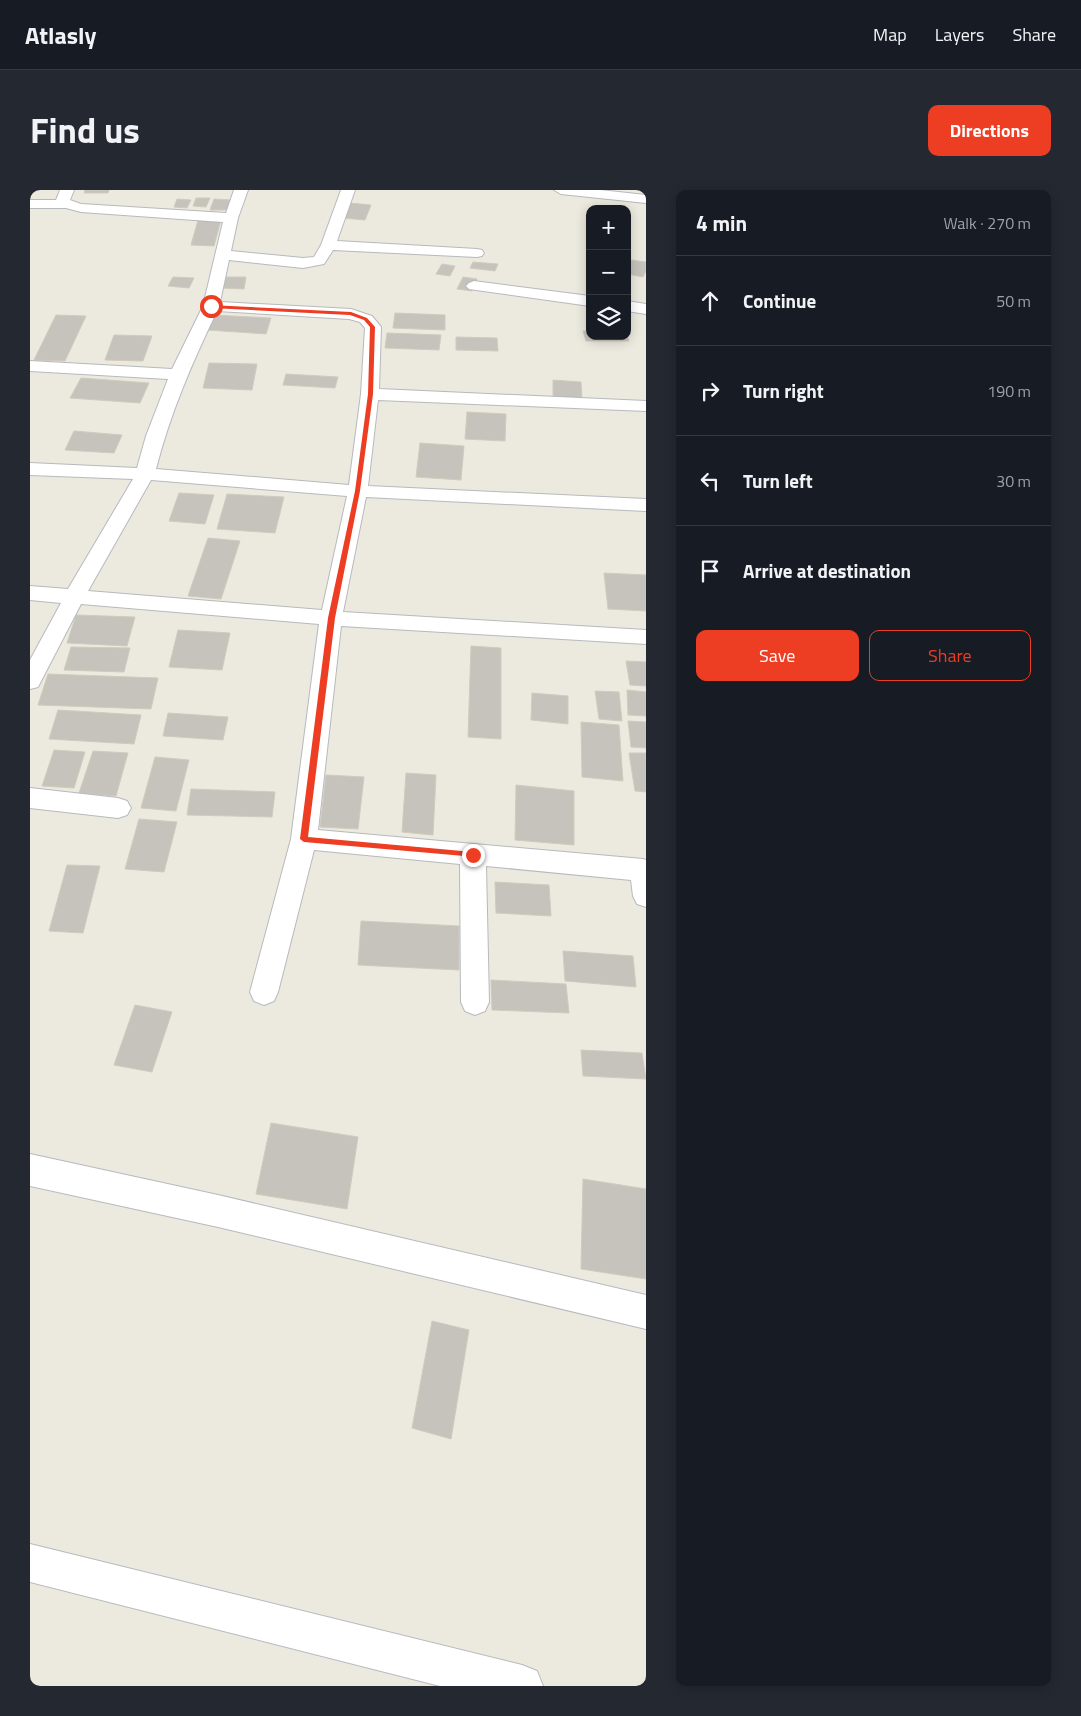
<!DOCTYPE html>
<meta charset="utf-8">
<style>
body{margin:0;font-family:"Titillium Web",sans-serif;background:#242831;color:#f1f3f6}
.controls{position:absolute;right:15px;top:15px;display:grid;overflow:hidden;border-radius:10px;box-shadow:0 2px 12px #0003}
.controls button{width:45px;height:45px;display:grid;place-items:center;padding:0;border:0;border-bottom:1px solid #363941;background:#171b24;color:#f1f3f6;font:25px sans-serif}
.stop{position:absolute;width:15px;height:15px;margin:-11px;border:4px solid #ed3d23;border-radius:50%;background:#fff}
.stop.end{background:#ed3d23;border-color:#fff;box-shadow:0 1px 5px #0008}
.list{margin:0;padding:0;list-style:none}
h2{display:flex;justify-content:space-between;align-items:center;height:65px;margin:0;padding:0 20px;font-size:21px}
h2 small{font-size:16px;font-weight:400;color:#9ea1a6}
.list li{display:grid;grid-template-columns:32px 1fr auto;gap:15px;align-items:center;box-sizing:border-box;height:90px;padding:0 20px;border-top:1px solid #363941}
.list b{display:block;font-size:19px;white-space:nowrap}
.list em{font-size:16px;font-style:normal;color:#9ea1a6}
.actions{display:flex;gap:10px;padding:15px 20px}
.actions a{flex:1;padding:11px 0;border:1px solid #ed3d23;border-radius:10px;text-align:center;font-size:18px;color:#ed3d23}
.actions .main{background:#ed3d23;color:#fff}
.icon{flex:none;width:28px;height:28px;fill:none;stroke:currentColor;stroke-width:2;stroke-linecap:round;stroke-linejoin:round}
.map{position:relative;flex:none;width:616px;height:1496px;overflow:hidden;border-radius:10px}
header{display:flex;align-items:center;gap:30px;box-sizing:border-box;height:70px;padding:0 25px;background:#171b24;border-bottom:1px solid #363941}
header strong{font-size:24px}
nav{display:flex;gap:28px;margin-inline-start:auto;font-size:18px}
.intro{display:flex;align-items:center;justify-content:space-between;box-sizing:border-box;height:120px;padding:0 30px}
h1{margin:0;font-size:35px}
.button{padding:12px 22px;border-radius:10px;background:#ed3d23;color:#fff;font-size:18px;font-weight:700}
main{display:flex;gap:30px;padding:0 30px}
aside{flex:1;background:#171b24;border-radius:10px;box-shadow:0 2px 12px #0003}
.map>svg:first-child{display:block}
.building{fill:#c6c3bc;stroke:#d0cbbd}
.lines{fill:none;stroke-linecap:round;stroke-linejoin:round}
.minor-casing{stroke:#b7b9be;stroke-width:2}
.minor{fill:#fff;fill-rule:evenodd}
.route{fill:#ed3d23}
</style>
<header>
<strong>Atlasly</strong>
<nav><a>Map</a><a>Layers</a><a>Share</a></nav>
</header>
<div class="intro"><h1>Find us</h1><a class="button">Directions</a></div>
<main>
<div class="map">
<svg width="616" height="1496" viewBox="0 0 616 1496">
<rect width="100%" height="100%" fill="#ece9de"/>
<!-- building -->
<g class="building">
<polygon points="55,0 79,0 78,3 54,3"/>
<polygon points="166,8 180,8 176,17 163,16"/>
<polygon points="147,9 161,10 157,18 144,17"/>
<polygon points="184,9 202,10 198,20 180,20"/>
<polygon points="320,13 341,15 335,30 313,28"/>
<polygon points="168,30 191,30 184,56 161,55"/>
<polygon points="601,70 616,72 616,81 613,87 597,84"/>
<polygon points="443,72 468,74 465,81 440,78"/>
<polygon points="412,74 425,76 420,86 406,84"/>
<polygon points="143,87 164,88 159,98 138,96"/>
<polygon points="192,87 216,87 214,99 190,98"/>
<polygon points="433,87 447,89 442,101 427,99"/>
<polygon points="365,123 415,125 415,140 363,138"/>
<polygon points="26,125 56,126 35,171 4,170"/>
<polygon points="183,125 241,128 236,144 177,140"/>
<polygon points="553,141 560,141 560,146 597,146 599,151 556,151"/>
<polygon points="357,143 411,145 409,160 355,158"/>
<polygon points="84,145 122,146 113,171 75,170"/>
<polygon points="426,147 467,148 468,161 426,160"/>
<polygon points="179,173 227,174 222,200 173,198"/>
<polygon points="256,184 308,187 305,198 253,195"/>
<polygon points="51,188 119,193 110,213 40,208"/>
<polygon points="523,190 551,192 552,209 523,207"/>
<polygon points="437,222 476,224 475,251 435,249"/>
<polygon points="44,241 92,245 84,263 35,260"/>
<polygon points="390,253 434,256 431,290 386,287"/>
<polygon points="149,303 184,305 175,334 139,331"/>
<polygon points="197,304 254,307 245,343 187,339"/>
<polygon points="178,348 210,351 191,409 158,406"/>
<polygon points="574,383 616,385 616,421 578,419"/>
<polygon points="46,425 105,427 97,456 37,453"/>
<polygon points="148,440 200,443 192,480 139,477"/>
<polygon points="441,456 471,458 471,549 438,547"/>
<polygon points="41,457 100,458 94,482 34,480"/>
<polygon points="596,471 616,472 616,496 600,495"/>
<polygon points="18,484 128,488 121,519 8,515"/>
<polygon points="597,500 616,502 616,526 598,525"/>
<polygon points="565,501 589,502 592,531 569,529"/>
<polygon points="502,503 538,506 538,534 501,530"/>
<polygon points="28,520 111,525 104,554 19,549"/>
<polygon points="138,523 198,527 193,550 133,546"/>
<polygon points="598,531 616,532 616,558 601,557"/>
<polygon points="551,532 589,535 593,591 552,587"/>
<polygon points="24,560 55,562 44,598 12,596"/>
<polygon points="63,561 98,563 86,606 49,603"/>
<polygon points="599,563 616,563 616,602 605,601"/>
<polygon points="125,567 159,570 146,621 111,618"/>
<polygon points="376,583 406,585 403,645 372,642"/>
<polygon points="296,585 334,587 328,639 290,637"/>
<polygon points="486,595 544,601 544,655 485,650"/>
<polygon points="161,599 245,602 242,627 157,625"/>
<polygon points="109,629 147,632 134,682 95,679"/>
<polygon points="37,675 70,676 53,743 19,741"/>
<polygon points="465,692 519,695 521,726 466,723"/>
<polygon points="331,731 429,736 429,780 328,775"/>
<polygon points="533,761 603,766 606,797 535,791"/>
<polygon points="461,790 536,794 539,823 462,820"/>
<polygon points="105,815 142,822 122,882 84,875"/>
<polygon points="551,860 612,863 616,889 553,886"/>
<polygon points="241,933 328,947 317,1019 226,1004"/>
<polygon points="553,989 616,999 616,1089 551,1079"/>
<polygon points="402,1131 439,1140 421,1249 382,1238"/>
</g>
<g class="lines">
<defs>
<g id="minor">
<path d="M30 0H44L40 10 51 14 196 23 204 0H218L208 28 201 61 273 68 284 67 291 55 311 0H325L307 51 447 59 452 60 454 63 452 66 447 67 303 60 294 74 273 78 199 70 190 112 321 119 342 126 351 137 349 199 616 211V221L348 210 338 296 616 309V321L336 307 313 422 616 440V454L311 436 288 640 613 669 616 670V717L607 714 603 706 601 690 456 676 459 812 455 821 445 825 435 821 431 812 430 674 284 660 248 802 244 811 234 815 224 811 220 802 261 649 289 434 51 414 8 497 0 499V470L31 413 0 410V396L38 399 103 289 0 285V273L107 278 116 246 138 189 0 181V171L142 179 173 116 193 32 51 22 36 18H0V10H26ZM187 121 319 129 330 132 335 138 331 204 319 295 126 279C140 224 162 173 187 121ZM121 290 317 306 292 420 58 401Z"/>
<polygon points="524,0 570,0 616,5 616,13 531,4"/>
<polygon points="444,91 560,106 560,116 439,99 436,96 439,93"/>
<polygon points="597,111 616,114 616,124 597,121"/>
<polygon points="0,598 88,608 97,611 101,618 97,625 88,628 0,618"/>
<polygon points="0,964 188,1005 616,1105 616,1139 188,1037 0,996"/>
<polygon points="0,1354 492,1475 507,1481 513,1496 410,1496 0,1392"/>
</g>
</defs>
<!-- minor casing -->
<use href="#minor" class="minor-casing"/>
<!-- minor -->
<use href="#minor" class="minor"/>
</g>
<!-- route -->
<polygon class="route" points="179,115 321,122 337,128 345,137 343,204 330,301 305,428 278,647 443,662 446,663 446,667 274,652 270,649 298,428 325,301 338,204 340,137 334,130 320,125 181,118"/>
</svg>
<div class="controls">
<button>+</button>
<button>−</button>
<button><svg class="icon" aria-label="layers" viewBox="0 0 24 24"><path d="M12 4l9 5-9 5-9-5zM3 14l9 5 9-5"/></svg></button>
</div>
<div class="stop" style="left:181px;top:116px"></div>
<div class="stop end" style="left:443px;top:665px"></div>
</div>
<aside>
<h2>4 min<small>Walk · 270 m</small></h2>
<ul class="list">
<li><svg class="icon" aria-label="ahead" viewBox="0 0 24 24"><path d="M12 20V5M6 11l6-6 6 6"/></svg><div><b>Continue</b></div><em>50 m</em></li>
<li><svg class="icon" aria-label="right" viewBox="0 0 24 24"><path d="M7 20v-9h11M14 6l5 5-5 5"/></svg><div><b>Turn right</b></div><em>190 m</em></li>
<li><svg class="icon" aria-label="left" viewBox="0 0 24 24"><path d="M17 20v-9H6M10 6l-5 5 5 5"/></svg><div><b>Turn left</b></div><em>30 m</em></li>
<li><svg class="icon" aria-label="arrive" viewBox="0 0 24 24"><path d="M6 21V4h12l-3 4 3 4H6"/></svg><div><b>Arrive at destination</b></div></li>
</ul>
<div class="actions"><a class="main">Save</a><a>Share</a></div>
</aside>
</main>
